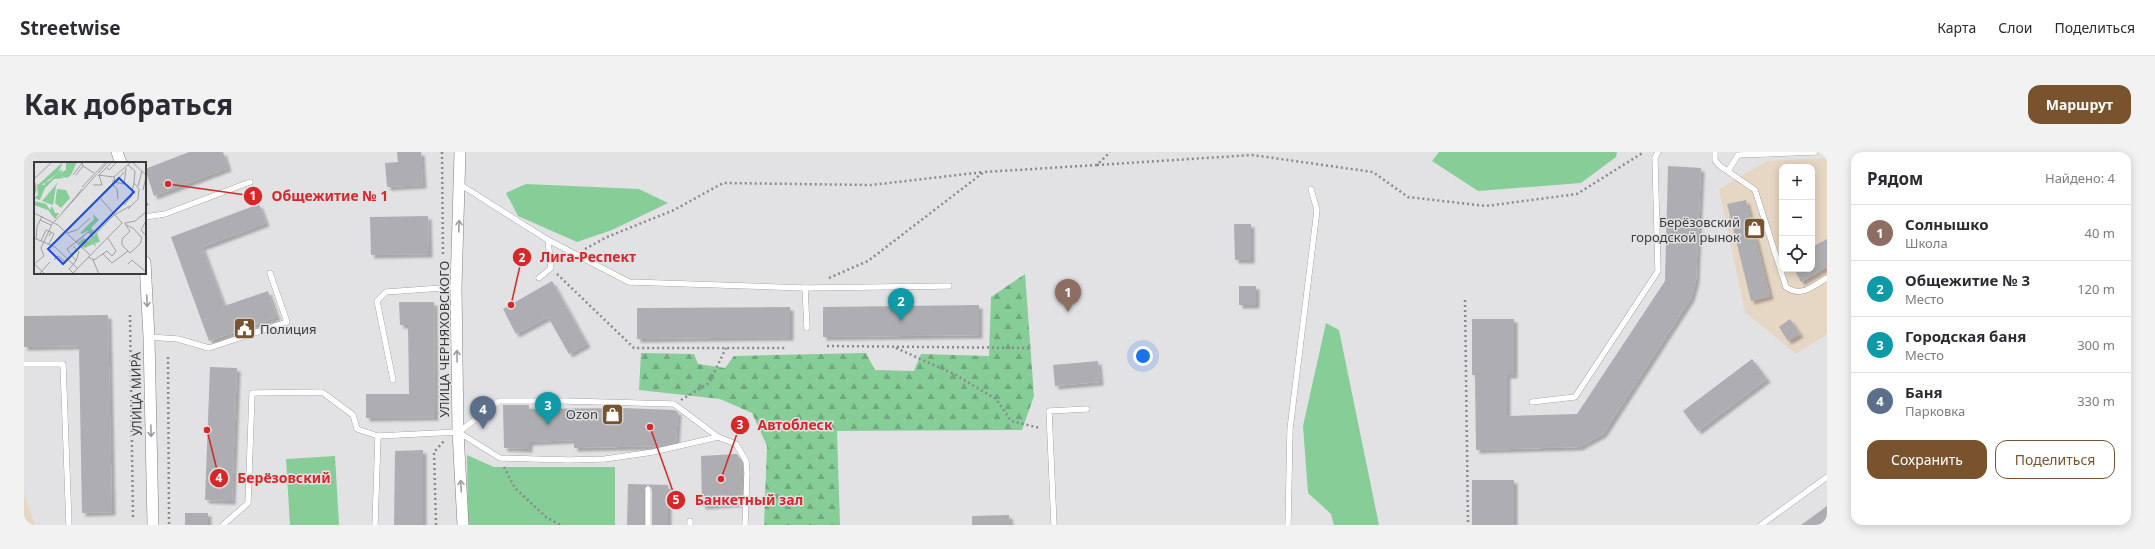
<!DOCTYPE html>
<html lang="ru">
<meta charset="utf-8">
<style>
body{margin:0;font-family:"Noto Sans",sans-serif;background:#f2f2f3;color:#2b2b33}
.controls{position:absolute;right:12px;top:12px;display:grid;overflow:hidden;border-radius:8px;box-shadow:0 2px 10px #0003}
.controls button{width:36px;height:36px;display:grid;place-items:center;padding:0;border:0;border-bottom:1px solid #e1e1e2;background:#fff;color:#2b2b33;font:20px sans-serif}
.you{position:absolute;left:1119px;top:204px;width:14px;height:14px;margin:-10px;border:3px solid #fff;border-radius:50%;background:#1a73e8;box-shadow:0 0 0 6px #1a73e833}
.badge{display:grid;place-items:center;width:26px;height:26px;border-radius:50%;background:#78532d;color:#fff;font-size:13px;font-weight:700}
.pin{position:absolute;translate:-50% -33px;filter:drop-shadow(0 1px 2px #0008)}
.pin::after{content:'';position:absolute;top:21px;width:14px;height:12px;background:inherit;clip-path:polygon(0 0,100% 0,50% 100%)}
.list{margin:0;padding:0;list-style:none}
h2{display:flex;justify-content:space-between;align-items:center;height:52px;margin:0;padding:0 16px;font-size:17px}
h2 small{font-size:13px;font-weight:400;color:#7c7c81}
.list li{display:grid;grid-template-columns:26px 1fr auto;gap:12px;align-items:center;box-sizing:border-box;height:56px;padding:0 16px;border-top:1px solid #e1e1e2}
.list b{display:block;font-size:15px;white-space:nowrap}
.list p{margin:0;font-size:13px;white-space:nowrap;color:#7c7c81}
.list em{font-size:13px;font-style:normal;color:#7c7c81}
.actions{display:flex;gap:8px;padding:12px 16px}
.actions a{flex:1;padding:9px 0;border:1px solid #78532d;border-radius:12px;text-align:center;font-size:14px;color:#78532d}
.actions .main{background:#78532d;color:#fff}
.icon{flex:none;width:22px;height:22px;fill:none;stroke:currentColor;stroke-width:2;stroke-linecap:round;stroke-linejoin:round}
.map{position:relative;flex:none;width:1803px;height:373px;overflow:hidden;border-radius:12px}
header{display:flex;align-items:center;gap:24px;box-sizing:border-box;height:56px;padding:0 20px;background:#fff;border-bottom:1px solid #e1e1e2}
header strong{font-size:19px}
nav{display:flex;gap:22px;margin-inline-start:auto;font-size:14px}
.intro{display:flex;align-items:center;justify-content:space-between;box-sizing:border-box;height:96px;padding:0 24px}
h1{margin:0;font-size:28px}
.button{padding:10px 18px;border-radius:12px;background:#78532d;color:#fff;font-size:14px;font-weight:700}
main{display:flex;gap:24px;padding:0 24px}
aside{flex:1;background:#fff;border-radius:12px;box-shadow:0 2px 10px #0003}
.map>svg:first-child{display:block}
.commercial{fill:#e6d6c4;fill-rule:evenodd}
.green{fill:#86cd98}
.forest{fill:url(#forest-firs)}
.building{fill:#aeadb1;filter:url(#shadow)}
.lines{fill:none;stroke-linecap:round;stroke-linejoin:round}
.lane-casing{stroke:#7f7e82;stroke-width:6}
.street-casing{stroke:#7f7e82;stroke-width:12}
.path{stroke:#8a8a8c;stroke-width:2.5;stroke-dasharray:2 3;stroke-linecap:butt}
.lane{stroke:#fff;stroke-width:5.5}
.street{stroke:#fff;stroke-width:11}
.oneway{stroke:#9d9d9e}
.labels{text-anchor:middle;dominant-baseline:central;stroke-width:3;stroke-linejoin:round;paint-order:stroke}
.poi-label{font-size:13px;fill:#3b3b3c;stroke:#e2e2e5;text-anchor:end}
.street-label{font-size:13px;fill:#3b3b3c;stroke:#e2e2e5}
.inset-road{fill:none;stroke:#9f9fa1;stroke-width:1}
.view{fill:#1d4ed8;fill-opacity:0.15;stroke:#1d4ed8;stroke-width:2}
.inset-edge{fill:none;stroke:#3b3b3c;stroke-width:2}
.leader{fill:none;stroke:#d62828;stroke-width:1.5}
.callout-dot{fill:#d62828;stroke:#e2e2e5;stroke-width:1.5}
.mark-label{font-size:12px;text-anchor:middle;font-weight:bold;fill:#fff}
.callout-label{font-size:14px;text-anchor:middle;font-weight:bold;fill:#d62828;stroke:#e2e2e5;stroke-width:3;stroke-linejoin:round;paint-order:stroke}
</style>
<header>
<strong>Streetwise</strong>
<nav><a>Карта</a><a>Слои</a><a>Поделиться</a></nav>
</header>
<div class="intro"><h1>Как добраться</h1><a class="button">Маршрут</a></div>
<main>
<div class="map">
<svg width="1803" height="373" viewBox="0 0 1803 373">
<defs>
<pattern id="forest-firs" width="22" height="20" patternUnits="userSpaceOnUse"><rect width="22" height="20" fill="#86cd98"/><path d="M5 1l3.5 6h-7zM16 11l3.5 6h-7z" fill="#6fa87d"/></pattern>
<filter id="shadow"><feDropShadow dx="3.5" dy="3.5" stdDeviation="1" flood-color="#0004"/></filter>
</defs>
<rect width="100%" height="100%" fill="#e2e2e5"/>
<!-- commercial -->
<g class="commercial">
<path d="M1803 6V182L1772 202 1721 160 1695 37 1743 9ZM1758 15H1788V117H1758Z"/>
<polygon points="0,341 11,373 0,373"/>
</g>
<!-- green -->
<g class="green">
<polygon points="1415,0 1593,0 1592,5 1557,31 1454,39 1408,9"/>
<polygon points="502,32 615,37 644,51 588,78 553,90 494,64 482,41"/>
<polygon points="1302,171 1315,178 1355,373 1310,373 1307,362 1284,341 1279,274"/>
<polygon points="443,303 470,315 591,315 591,373 444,373"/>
<polygon points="311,304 315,373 266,373 262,307"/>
</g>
<!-- forest -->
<polygon class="forest" points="1001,122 1010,244 998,278 813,279 816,373 740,373 743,294 728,261 696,247 615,238 617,201 670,202 674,212 701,216 710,204 842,201 851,218 890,219 897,202 965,204 967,145"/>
<!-- building -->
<g class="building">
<polygon points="165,0 199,0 204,16 130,44 121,17"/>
<polygon points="373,0 397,0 399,33 363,35 361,11 374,10"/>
<polygon points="1644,14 1677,16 1672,128 1667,146 1579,282 1555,295 1452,298 1451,223 1448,223 1448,167 1490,167 1490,223 1483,223 1483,264 1553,262 1641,129"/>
<polygon points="1722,48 1746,144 1727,149 1703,52"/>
<polygon points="235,52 242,71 178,95 200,154 244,139 253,165 185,189 147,85"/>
<polygon points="404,64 405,102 347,103 346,65"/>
<polygon points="1210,72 1227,72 1227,108 1211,108"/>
<polygon points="1803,87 1803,115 1777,130 1770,117 1788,117 1788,95"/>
<polygon points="528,129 563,192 545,202 524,165 492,182 479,157"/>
<rect x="1215" y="134" width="17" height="19"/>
<polygon points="375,150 410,150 411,265 342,266 342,242 385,242 384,173 376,173"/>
<polygon points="955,153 955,183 799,185 799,155"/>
<polygon points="766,155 766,185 613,187 613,156"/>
<polygon points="84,163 88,360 58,361 55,194 0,195 0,164"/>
<polygon points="1766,167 1776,182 1764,189 1755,175"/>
<polygon points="1728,207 1743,227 1674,279 1659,259"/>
<polygon points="1074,209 1076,230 1031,234 1029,213"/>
<polygon points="186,215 213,216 208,349 181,348"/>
<polygon points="479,253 505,253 505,257 599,256 650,258 654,260 652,290 638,294 550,296 550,288 505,290 505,297 480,296"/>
<polygon points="399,298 399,373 370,373 371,299"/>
<polygon points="713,302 716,307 718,351 678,354 677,304"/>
<rect x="1448" y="328" width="42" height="45"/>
<polygon points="604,332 644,333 644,373 628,373 628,337 624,333 620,337 620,373 603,373"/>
<polygon points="1803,354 1803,373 1777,373"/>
<rect x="161" y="361" width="23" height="12"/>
<polygon points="985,363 986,373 948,373 948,364"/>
</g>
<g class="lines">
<defs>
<g id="lane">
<path d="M1691 0V8L1696 14 1731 38 1762 135C1778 146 1788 134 1803 126"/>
<polyline points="1704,19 1714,3 1792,0"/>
<polyline points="437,33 524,88 605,130 781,136 925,134"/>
<polyline points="121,65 141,62 226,30"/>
<polyline points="515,126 527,116 524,88"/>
<polyline points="781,136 783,176"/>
<polyline points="125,185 154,187 185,196 263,170 246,121"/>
<polyline points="0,212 39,212 45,373"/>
<polyline points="369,228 353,149 362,140 432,135"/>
<polyline points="1508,250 1551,245 1634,119 1631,6 1634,0"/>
<polyline points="435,280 475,249 541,249 650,252 694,285"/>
<polyline points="199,373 224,351 228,241 298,240 329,263 333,277 354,284 434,280 476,306 545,308 581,307 629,300 694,285 712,292 722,309 723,321 721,373"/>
<polyline points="351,373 354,284"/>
<polyline points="624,373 624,337"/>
<polyline points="666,373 666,369"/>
<polyline points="1030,373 1025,259 1063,257"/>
<polyline points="1264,373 1266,277 1293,58 1287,37"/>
<polyline points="1737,373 1803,325"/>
</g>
<g id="street">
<polyline points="93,0 97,11"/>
<polyline points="436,0 432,135 434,280 439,373"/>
<polyline points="121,110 125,185 129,373"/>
</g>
</defs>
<!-- lane casing -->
<use href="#lane" class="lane-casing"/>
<!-- street casing -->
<use href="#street" class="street-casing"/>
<!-- path -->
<g class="path">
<polyline points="418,0 419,105"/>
<polyline points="1073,13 1228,3 1349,20 1384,45 1462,54 1553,42 1620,0"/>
<polyline points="121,47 124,56"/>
<polyline points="561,97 583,85 650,58 699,31 847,33 960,20"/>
<polyline points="533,122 610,196 763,196"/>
<polyline points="805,126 844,109 960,20 1073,13 1086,0"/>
<polyline points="1441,148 1444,373"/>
<polyline points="106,163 109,365"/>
<polyline points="803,194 1007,196"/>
<polyline points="872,196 930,222 972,247 987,269 1016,276"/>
<polyline points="144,205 145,373"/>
<polyline points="657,248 685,231 702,196"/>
<polyline points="480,315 491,336 522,365 536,373"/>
<polyline points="412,373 410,300 420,289"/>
</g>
<!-- lane -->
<use href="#lane" class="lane"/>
<!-- street -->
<use href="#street" class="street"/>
</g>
<!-- one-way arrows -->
<defs><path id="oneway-shaft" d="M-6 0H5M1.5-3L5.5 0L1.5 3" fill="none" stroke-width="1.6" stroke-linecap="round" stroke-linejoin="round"/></defs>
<g class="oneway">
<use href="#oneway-shaft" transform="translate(435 74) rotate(-88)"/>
<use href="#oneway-shaft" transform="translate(123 149) rotate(87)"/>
<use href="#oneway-shaft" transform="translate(433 204) rotate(-91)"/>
<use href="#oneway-shaft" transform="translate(127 279) rotate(89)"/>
<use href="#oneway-shaft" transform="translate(437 334) rotate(-93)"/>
</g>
<!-- icons -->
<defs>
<symbol id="shop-square" viewBox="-11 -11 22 22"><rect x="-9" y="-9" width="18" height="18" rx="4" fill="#78532d" stroke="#e2e2e5"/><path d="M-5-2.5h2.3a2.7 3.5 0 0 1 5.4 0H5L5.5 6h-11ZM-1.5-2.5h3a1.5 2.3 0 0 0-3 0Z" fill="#fff"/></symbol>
<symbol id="civic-square" viewBox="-11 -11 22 22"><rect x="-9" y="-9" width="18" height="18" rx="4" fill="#78532d" stroke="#e2e2e5"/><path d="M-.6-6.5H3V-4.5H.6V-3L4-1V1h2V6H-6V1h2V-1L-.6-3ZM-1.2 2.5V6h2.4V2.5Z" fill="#fff"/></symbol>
</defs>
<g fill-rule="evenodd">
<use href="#shop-square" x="1718" y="64" width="25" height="25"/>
<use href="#civic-square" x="208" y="164" width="25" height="25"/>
<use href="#shop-square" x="576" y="250" width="25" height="25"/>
</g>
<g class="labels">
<!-- poi labels -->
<g class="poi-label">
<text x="1716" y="70">Берёзовский<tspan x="1716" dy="15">городской рынок</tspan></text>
<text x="236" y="177" text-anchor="start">Полиция</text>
<text x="574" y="262">Ozon</text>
</g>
<!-- street labels -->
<g class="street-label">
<text transform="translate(420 187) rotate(-90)">УЛИЦА ЧЕРНЯХОВСКОГО</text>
<text transform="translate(112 242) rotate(-91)">УЛИЦА МИРА</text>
</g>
</g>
<!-- overview -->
<g transform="translate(10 10)">
<rect width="112" height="112" fill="#e2e2e5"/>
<path d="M28 7 27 14 30 16 20 17 11 26 6 38 0 36 4 33 3 22 11 23V20L15 19ZM0 39 12 42 16 48 18 44 21 51H25L21 57 14 48 0 43ZM63 71 66 80 61 81 62 85 59 82 51 86 44 81 50 76 54 80Z" fill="#86cd98"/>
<path d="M29 0 24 11 6 24 5 22ZM43 0 37 13 33 16 27 14 28 10 32 8V1ZM25 19 22 24 19 43 8 39ZM23 27 32 28 36 36 27 46 21 41ZM59 52 65 58 57 66 61 70 58 73 53 69 48 72 46 71 60 57Z" fill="#86cd98"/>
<path class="inset-road" d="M98 0 112 13M72 5 75 8 83 0M64 11 74 0M39 13 48 1 49 4M42 13 49 4 60 11M64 13 80 15M65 13 78 0M80 15 81 20 90 22 92 6M80 15 97 0M79 18V23L83 27 84 37M82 20 90 10M59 23H68L65 13M104 24 108 9M48 25 72 0M109 28 112 15M0 34 2 27 0 17 18 0M67 37 88 61M90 43 97 35 100 20 101 9 94 3M94 47 104 37 105 27 100 21M29 50 48 27M0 51 24 63 56 93M6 58 17 63M112 59 107 68 112 74M20 60 63 12M91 61V62L96 69 88 77V83L96 91 106 82 108 76 99 66 92 63M91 61 101 59 112 50M33 71 43 68 56 56M0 76 21 85 43 106M2 77 3 65 8 54M7 79 12 68 17 70 15 74M42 81 54 70 59 75M15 82 20 72 17 70M39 84 45 90 42 99 33 87 53 71M48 86 80 53 96 44M69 92 78 101 94 89M54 95 60 98 73 89 78 94 82 89 74 76M20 98 24 94 31 100 34 97M59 98 65 112M0 102 10 94 7 86 19 60M0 102 11 112M94 102 98 98 112 110M39 111 35 107 42 99M5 112 16 100M38 112 88 61"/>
<path class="view" d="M85 16 100 30 29 102 14 87Z"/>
<rect width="112" height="112" class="inset-edge"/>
</g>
<!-- callouts -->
<path class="leader" d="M144 32L229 44M487 153L498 105M697 327L716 273M183 278L195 326M626 275L652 348"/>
<g class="callout-dot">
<circle cx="144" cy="32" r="4"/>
<circle cx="487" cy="153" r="4"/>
<circle cx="697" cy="327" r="4"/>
<circle cx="183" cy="278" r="4"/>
<circle cx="626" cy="275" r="4"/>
<circle cx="229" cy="44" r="10"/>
<circle cx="498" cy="105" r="10"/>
<circle cx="716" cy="273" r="10"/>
<circle cx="195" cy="326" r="10"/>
<circle cx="652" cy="348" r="10"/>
</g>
<g class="mark-label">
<text x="229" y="48">1</text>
<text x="498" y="110">2</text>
<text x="716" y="277">3</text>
<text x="195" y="330">4</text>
<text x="652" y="352">5</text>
</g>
<g class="callout-label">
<text x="306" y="49">Общежитие № 1</text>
<text x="564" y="110">Лига-Респект</text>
<text x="771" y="278">Автоблеск</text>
<text x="260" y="331">Берёзовский</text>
<text x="725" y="353">Банкетный зал</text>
</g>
</svg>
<div class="controls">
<button>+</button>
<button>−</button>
<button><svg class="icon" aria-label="locate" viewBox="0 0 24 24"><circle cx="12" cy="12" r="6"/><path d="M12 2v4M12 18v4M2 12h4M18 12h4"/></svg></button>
</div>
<div class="you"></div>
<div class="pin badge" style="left:1044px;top:160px;background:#8d6e63">1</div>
<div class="pin badge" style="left:877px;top:169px;background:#0f9aa8">2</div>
<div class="pin badge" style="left:524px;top:273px;background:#0f9aa8">3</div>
<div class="pin badge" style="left:459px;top:277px;background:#5c6f8a">4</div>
</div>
<aside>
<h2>Рядом<small>Найдено: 4</small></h2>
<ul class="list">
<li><span class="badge" style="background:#8d6e63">1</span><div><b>Солнышко</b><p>Школа</p></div><em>40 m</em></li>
<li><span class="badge" style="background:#0f9aa8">2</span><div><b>Общежитие № 3</b><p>Место</p></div><em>120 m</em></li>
<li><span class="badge" style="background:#0f9aa8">3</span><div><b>Городская баня</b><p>Место</p></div><em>300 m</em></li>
<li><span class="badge" style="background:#5c6f8a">4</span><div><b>Баня</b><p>Парковка</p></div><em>330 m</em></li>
</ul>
<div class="actions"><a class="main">Сохранить</a><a>Поделиться</a></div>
</aside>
</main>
